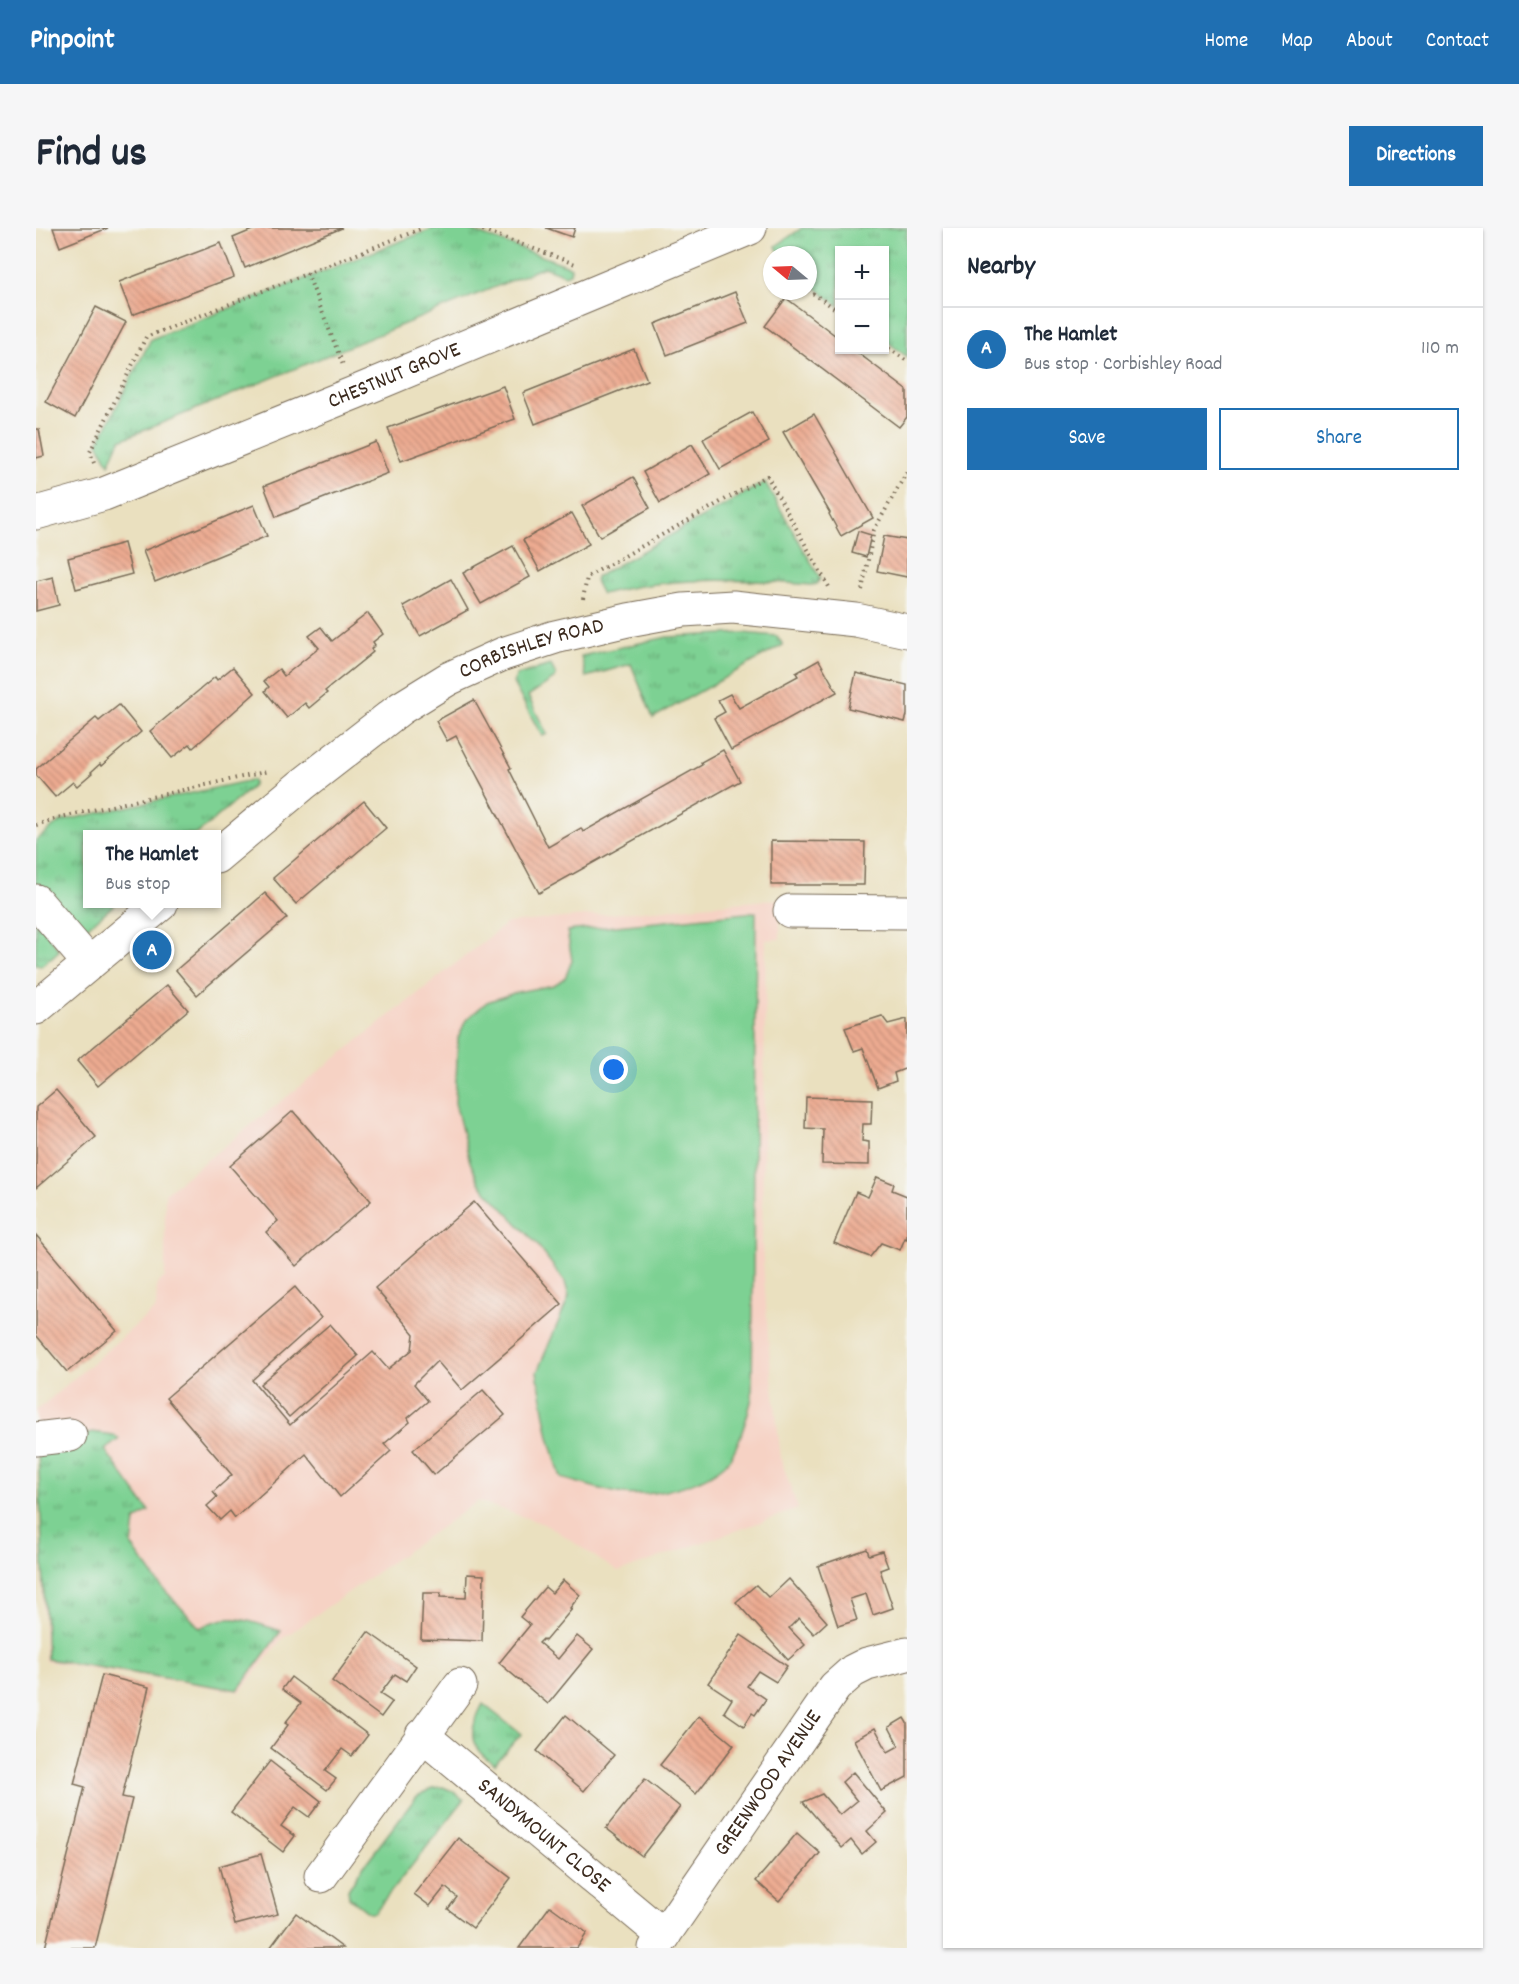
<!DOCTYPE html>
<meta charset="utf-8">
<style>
body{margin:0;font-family:Dekko,sans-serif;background:#f6f6f7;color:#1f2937}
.controls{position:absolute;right:18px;top:18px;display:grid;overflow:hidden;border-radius:0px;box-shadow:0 2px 4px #0004}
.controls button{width:54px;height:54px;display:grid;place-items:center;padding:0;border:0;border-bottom:2px solid #e0e1e3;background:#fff;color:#1f2937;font:30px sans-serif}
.compass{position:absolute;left:727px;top:18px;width:54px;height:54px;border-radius:50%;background:#fff;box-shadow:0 2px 4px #0004;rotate:289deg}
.you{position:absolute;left:578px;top:842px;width:21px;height:21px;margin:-15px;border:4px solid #fff;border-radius:50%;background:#1a73e8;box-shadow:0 0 0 9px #1a73e833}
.badge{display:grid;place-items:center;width:39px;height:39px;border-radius:50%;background:#1f6fb2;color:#fff;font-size:20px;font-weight:700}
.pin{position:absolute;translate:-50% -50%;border:3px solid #fff;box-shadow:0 2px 6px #0006}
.popup{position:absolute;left:47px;top:602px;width:138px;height:78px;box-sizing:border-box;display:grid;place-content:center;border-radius:0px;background:#fff;filter:drop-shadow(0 2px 4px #0005);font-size:20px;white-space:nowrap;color:#747a83}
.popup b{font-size:22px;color:#1f2937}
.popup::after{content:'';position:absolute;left:50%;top:100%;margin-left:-12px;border:12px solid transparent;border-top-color:#fff}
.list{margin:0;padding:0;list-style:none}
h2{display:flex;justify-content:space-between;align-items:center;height:78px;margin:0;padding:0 24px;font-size:26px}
h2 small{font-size:20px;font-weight:400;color:#747a83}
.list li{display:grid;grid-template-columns:39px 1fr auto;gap:18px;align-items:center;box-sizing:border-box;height:84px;padding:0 24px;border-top:2px solid #e0e1e3}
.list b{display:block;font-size:22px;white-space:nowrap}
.list p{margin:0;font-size:20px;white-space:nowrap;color:#747a83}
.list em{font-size:20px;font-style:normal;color:#747a83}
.actions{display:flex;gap:12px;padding:18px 24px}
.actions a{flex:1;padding:14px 0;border:2px solid #1f6fb2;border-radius:0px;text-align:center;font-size:21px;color:#1f6fb2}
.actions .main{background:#1f6fb2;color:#fff}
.map{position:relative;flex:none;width:871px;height:1720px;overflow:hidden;border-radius:0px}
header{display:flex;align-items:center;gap:36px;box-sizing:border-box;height:84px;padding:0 30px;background:#1f6fb2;color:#fff}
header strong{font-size:28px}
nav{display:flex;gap:33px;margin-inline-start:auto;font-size:21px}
.intro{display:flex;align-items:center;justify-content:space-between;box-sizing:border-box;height:144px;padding:0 36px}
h1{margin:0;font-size:42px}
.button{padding:15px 27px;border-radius:0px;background:#1f6fb2;color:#fff;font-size:21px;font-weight:700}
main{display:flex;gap:36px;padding:0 36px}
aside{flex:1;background:#fff;border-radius:0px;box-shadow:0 2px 4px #0004}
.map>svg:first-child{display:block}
.built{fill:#f6d2c4}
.grass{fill:url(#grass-tufts);stroke:#5c7e58;stroke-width:1.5}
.park{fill:#7dd193;stroke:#5c7e58;stroke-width:1.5}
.building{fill:url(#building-back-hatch)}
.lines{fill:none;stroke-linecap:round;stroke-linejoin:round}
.minor-casing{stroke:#786a56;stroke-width:35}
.path{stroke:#786a56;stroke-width:4;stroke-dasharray:1.5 4.5;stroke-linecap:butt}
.minor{stroke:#fff;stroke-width:33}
.labels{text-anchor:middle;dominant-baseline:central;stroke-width:5;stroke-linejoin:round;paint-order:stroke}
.street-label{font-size:22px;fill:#3b2a1e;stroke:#f6f6f2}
</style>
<header>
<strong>Pinpoint</strong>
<nav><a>Home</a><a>Map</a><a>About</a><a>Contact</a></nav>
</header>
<div class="intro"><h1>Find us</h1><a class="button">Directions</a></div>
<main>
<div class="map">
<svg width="871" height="1720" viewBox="0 0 871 1720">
<defs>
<pattern id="grass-tufts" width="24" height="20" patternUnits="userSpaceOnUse" patternTransform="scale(1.5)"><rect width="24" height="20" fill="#7dd193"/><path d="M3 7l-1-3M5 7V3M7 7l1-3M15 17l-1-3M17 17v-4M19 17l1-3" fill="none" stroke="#68aa77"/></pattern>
<pattern id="building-back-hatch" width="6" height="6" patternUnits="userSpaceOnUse" patternTransform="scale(1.5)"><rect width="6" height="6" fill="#edab91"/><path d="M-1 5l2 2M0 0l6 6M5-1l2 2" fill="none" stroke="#c18b76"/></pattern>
</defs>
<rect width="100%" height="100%" fill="#f6f6f2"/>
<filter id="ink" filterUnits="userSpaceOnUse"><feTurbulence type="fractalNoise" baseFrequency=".0167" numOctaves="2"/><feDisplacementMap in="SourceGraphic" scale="12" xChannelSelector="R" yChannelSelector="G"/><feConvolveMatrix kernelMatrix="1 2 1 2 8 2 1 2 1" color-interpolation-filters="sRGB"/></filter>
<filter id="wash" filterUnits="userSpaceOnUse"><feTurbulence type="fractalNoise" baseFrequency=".008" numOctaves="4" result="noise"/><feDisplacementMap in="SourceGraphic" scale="24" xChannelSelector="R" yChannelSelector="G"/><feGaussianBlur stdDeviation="1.35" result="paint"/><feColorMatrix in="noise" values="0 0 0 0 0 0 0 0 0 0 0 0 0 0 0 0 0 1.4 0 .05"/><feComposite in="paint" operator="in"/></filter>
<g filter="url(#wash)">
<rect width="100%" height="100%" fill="#eae0bf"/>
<!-- built -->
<polygon class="built" points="744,671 744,711 730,712 726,1016 733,1121 745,1231 762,1281 582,1344 513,1298 442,1273 246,1411 204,1464 9,1433 0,1183 120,1080 121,1056 129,1049 129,965 471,695"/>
<!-- grass -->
<g class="grass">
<polygon points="398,0 428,0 530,37 535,40 534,45 529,47 508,39 84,212 73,236 62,215 115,111"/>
<polygon points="766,0 871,0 871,129 849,112 848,22 804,22 803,78 772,54 772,27 744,27 740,18"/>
<path d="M729 254 784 350 781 356 775 357C706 351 634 348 566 366L559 353 560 349Z"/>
<polygon points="707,405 741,408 747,417 617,490 595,436 550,449 545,428 631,409"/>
<polygon points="515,437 520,447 519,450 492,468 511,506 506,508 477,455 481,447"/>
<polygon points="216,552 218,555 216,559 161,606 51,606 51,676 79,676 40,709 0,662 0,612 25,593"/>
<polygon points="0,687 23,723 5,738 0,737"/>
<path d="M56 1204 78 1207 83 1211 69 1222 113 1283 99 1293 96 1318 124 1357 164 1400C194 1382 215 1394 245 1403L202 1462 11 1431 2 1223Z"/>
<path d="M447 1476 485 1506 459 1536C430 1519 433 1502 447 1476Z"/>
<polygon points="407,1559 416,1563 428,1572 338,1685 333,1685 313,1669 312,1662 323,1644 381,1568 397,1560"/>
</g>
<!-- park -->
<path class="park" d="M720 684 716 1170C712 1186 701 1226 688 1237 665 1257 617 1269 588 1266 567 1263 545 1255 525 1250L513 1209 501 1144 533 1069 529 1054 500 1015 444 956 434 934 419 875 422 810 430 792 451 774 481 764 518 757 529 750 536 732 531 703Z"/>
<g id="blocks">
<!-- building -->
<g class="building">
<polygon points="17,0 72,0 24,19"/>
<polygon points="221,0 306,0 209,40 197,10"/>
<polygon points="510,0 539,0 536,9"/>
<polygon points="185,15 198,49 96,87 83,54"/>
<polygon points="699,64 712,95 631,127 619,96"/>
<polygon points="750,70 804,111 804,122 818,122 871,162 871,189 863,199 729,98"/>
<polygon points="60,79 90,94 39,190 10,174"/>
<polygon points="598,121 611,152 499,196 487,165"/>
<polygon points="467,158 479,191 365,233 352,200"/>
<polygon points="716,184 733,214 684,241 667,211"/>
<polygon points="778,186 837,290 805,308 793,286 794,285 747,204"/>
<polygon points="0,201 3,201 8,228 0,230"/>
<polygon points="340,214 352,245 240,289 228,258"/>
<polygon points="656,216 674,246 624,275 607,244"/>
<polygon points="597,249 614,280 564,309 546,278"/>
<polygon points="218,277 231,308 119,354 107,323"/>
<polygon points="536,285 553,316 504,343 487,312"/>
<polygon points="822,303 835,307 830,329 816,325"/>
<polygon points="848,308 871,312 871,349 841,343"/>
<polygon points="88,315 96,346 40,361 32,330"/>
<polygon points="477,318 494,349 445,376 427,345"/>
<polygon points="17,349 23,377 0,383 0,353"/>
<polygon points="415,351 432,382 384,408 367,378"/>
<polygon points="332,385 347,406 337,414 339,417 335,421 337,424 289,463 291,465 273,480 269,475 251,490 229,463 233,459 228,453 243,441 248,448 283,420 273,408 285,399 296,413"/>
<polygon points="783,432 801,464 695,522 678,490 689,484 682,472 694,466 703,480 762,448 760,445"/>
<polygon points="197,439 219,465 157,520 154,516 136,530 114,503 179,449 181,452"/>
<polygon points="820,445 871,457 871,487 869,494 812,480"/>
<polygon points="438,472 475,540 473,541 512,619 545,600 547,604 666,537 665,534 687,522 704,553 503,665 420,508 411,513 400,493"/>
<polygon points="83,477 105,504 65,538 64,536 55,544 56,545 41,558 37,554 19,569 0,547 0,541 60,490 63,493"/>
<polygon points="328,573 350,600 260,676 237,650"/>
<polygon points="735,613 829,614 828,657 735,657"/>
<polygon points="229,665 251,690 161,767 140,742"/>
<polygon points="131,757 152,782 62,858 41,833"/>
<polygon points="846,788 852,796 871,791 871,840 858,845 860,853 842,860 827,820 818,823 809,800"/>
<polygon points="20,862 60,909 0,960 0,879"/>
<polygon points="770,869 836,871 835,896 827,896 826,913 833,914 833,937 786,936 787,901 769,900"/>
<polygon points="257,883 335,973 260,1038 230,1004 242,993 194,938"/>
<polygon points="841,949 858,956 856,962 871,968 871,1011 869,1010 864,1022 845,1015 834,1029 798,1015 820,964 832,969"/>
<polygon points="438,974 526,1076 426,1162 401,1133 378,1156 392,1173 372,1190 374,1194 348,1216 355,1223 304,1269 270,1226 199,1290 194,1283 184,1292 171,1278 181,1269 177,1264 196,1247 130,1170 259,1059 285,1090 216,1152 254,1197 337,1124 352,1141 376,1122 378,1106 339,1060"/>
<polygon points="0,1007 81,1103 31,1144 0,1107"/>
<polygon points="294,1096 322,1128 253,1189 224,1156"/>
<polygon points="447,1162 469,1187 398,1247 377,1222"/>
<polygon points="831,1321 833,1327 846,1323 852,1339 844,1342 857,1380 837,1387 830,1366 814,1371 821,1392 802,1398 782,1338"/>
<polygon points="431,1346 448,1347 446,1413 385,1411 387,1365 405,1365 404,1369 430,1370"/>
<polygon points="753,1351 791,1394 778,1406 763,1390 753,1400 769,1417 752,1432 700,1374 720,1357 733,1370"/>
<polygon points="527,1352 544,1367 534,1380 536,1381 509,1413 507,1411 503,1415 522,1431 541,1408 557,1421 512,1476 463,1435 494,1397 484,1389 509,1359 516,1365"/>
<polygon points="332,1404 380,1438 370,1453 359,1446 344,1466 356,1474 345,1489 296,1453"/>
<polygon points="705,1407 751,1438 740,1454 722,1443 711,1458 730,1471 719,1487 716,1485 708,1498 688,1484 696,1471 672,1455"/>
<polygon points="66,1447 113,1459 86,1569 96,1571 59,1720 9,1720 49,1559 38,1556"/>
<polygon points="255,1449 332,1507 316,1528 306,1521 289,1543 300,1551 291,1562 235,1520 252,1497 249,1495 265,1475 246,1461"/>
<polygon points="530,1487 578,1527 548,1563 501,1523"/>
<polygon points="663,1488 698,1517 660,1566 624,1537"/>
<polygon points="868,1490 871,1495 871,1549 845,1563 818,1512 839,1500 852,1524 863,1518 853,1499"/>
<polygon points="234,1533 285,1573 273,1589 259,1579 245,1598 259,1608 247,1624 195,1584"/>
<polygon points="817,1544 851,1585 831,1603 840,1614 826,1626 815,1612 806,1620 767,1574 786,1566 804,1587 821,1573 806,1554"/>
<polygon points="609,1551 644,1579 606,1628 570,1600"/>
<polygon points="761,1605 784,1625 743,1673 720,1653"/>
<polygon points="422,1610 475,1650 437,1700 412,1681 421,1669 409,1659 394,1678 378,1666"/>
<polygon points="225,1626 242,1686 199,1697 183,1638"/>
<polygon points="514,1678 551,1705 541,1720 483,1720"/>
<polygon points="260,1685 307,1720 234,1720"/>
</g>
</g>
</g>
<g filter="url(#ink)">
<use href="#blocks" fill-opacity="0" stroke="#786a56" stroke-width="1.5"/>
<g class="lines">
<defs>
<g id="minor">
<path id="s1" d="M0 285 68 266 318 165 714 0"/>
<path id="s2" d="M180 629 266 557 365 480 412 451 467 426 519 409 592 392 647 382 697 379 820 392 871 403"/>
<polyline points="0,673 53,735"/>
<polyline points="754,683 871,684"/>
<polyline points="0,780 125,676"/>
<polyline points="0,1211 34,1207"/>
<path id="s3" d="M386 1507 628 1708"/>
<polyline points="285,1648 424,1457"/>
<path id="s4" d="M619 1720 799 1459 817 1443 831 1436 871 1426"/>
</g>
</defs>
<!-- minor casing -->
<use href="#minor" class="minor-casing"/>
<!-- path -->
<g class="path">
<polyline points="441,0 542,37"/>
<polyline points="271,45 307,137"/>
<polyline points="772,62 804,84"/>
<polyline points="848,117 871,133"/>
<polyline points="58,235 54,224 110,109 387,0"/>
<polyline points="826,362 838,302 871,244"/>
<polyline points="547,371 551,349 731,248 793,359"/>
<polyline points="0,597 21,590 233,543"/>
</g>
<!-- minor -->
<use href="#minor" class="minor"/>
</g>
</g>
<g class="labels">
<!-- street labels -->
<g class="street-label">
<text stroke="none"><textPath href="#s1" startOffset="384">CHESTNUT GROVE</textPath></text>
<text stroke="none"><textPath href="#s2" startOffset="382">CORBISHLEY ROAD</textPath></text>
<text stroke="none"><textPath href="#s4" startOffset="200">GREENWOOD AVENUE</textPath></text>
<text stroke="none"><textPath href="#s3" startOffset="158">SANDYMOUNT CLOSE</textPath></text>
</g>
</g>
</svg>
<div class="controls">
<button>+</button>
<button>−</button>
</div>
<svg class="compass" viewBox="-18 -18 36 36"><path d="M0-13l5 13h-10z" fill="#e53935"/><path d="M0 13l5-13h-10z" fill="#747a83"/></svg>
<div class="you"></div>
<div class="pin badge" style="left:116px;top:722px">A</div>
<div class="popup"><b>The Hamlet</b>Bus stop</div>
</div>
<aside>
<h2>Nearby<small></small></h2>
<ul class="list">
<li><span class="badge">A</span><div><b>The Hamlet</b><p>Bus stop · Corbishley Road</p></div><em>110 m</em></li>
</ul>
<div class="actions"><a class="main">Save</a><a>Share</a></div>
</aside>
</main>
